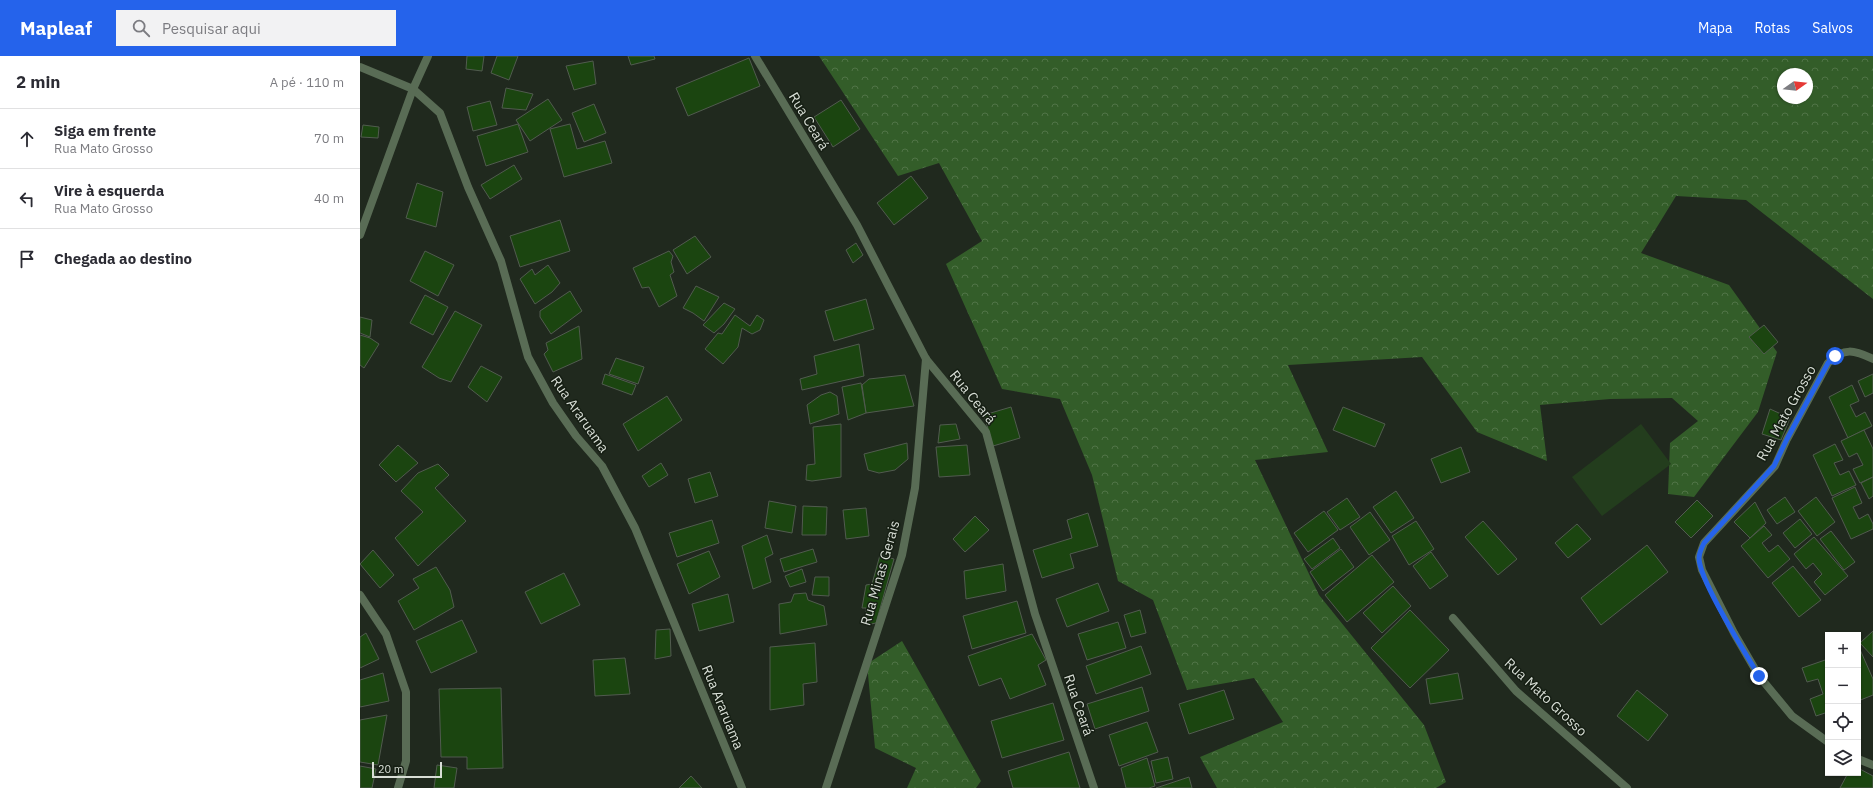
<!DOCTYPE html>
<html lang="pt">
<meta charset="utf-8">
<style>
body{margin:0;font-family:"IBM Plex Sans",sans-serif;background:#f2f2f3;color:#2b2b33}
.controls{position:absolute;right:12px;bottom:12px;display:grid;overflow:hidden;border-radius:0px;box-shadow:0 1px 3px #0004}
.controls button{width:36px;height:36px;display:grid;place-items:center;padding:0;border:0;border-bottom:1px solid #e1e1e2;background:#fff;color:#2b2b33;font:20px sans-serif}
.compass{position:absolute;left:1417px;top:12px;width:36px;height:36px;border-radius:50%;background:#fff;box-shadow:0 1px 3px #0004;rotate:75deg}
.scale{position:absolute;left:12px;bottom:10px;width:70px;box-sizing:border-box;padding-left:4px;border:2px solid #d8ded6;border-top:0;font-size:11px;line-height:14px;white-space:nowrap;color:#d8ded6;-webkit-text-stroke:3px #161f14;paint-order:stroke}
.stop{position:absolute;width:12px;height:12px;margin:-9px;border:3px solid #2563eb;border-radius:50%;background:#fff}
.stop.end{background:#2563eb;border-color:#fff;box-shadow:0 1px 4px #0008}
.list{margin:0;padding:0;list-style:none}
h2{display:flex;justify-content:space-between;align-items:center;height:52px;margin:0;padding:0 16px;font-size:17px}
h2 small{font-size:13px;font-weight:400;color:#7c7c81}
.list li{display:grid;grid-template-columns:26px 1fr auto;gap:12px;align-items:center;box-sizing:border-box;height:60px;padding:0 16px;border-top:1px solid #e1e1e2}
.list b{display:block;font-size:15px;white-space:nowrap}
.list p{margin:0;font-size:13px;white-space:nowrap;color:#7c7c81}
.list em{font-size:13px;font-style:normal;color:#7c7c81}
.icon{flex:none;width:22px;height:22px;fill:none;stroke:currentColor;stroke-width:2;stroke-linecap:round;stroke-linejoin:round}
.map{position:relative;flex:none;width:1513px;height:732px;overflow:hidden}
header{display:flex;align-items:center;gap:24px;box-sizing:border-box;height:56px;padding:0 20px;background:#2563eb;color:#fff}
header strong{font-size:19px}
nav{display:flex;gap:22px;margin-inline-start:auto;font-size:14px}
.search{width:280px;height:36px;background:#f2f2f3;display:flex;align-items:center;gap:10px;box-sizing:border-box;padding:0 14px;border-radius:0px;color:#7c7c81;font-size:15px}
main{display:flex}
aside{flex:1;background:#fff}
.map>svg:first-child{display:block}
.forest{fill:url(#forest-crowns);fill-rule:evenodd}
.pitch{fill:#233d1d}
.building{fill:#1b4510;stroke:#515b4f}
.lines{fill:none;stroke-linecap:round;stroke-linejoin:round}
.street{stroke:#596c55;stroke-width:8}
.route{stroke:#2563eb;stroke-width:5}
.labels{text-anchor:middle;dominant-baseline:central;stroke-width:3;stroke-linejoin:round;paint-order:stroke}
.street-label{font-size:14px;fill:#d8ded6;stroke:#161f14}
</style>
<header>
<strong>Mapleaf</strong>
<div class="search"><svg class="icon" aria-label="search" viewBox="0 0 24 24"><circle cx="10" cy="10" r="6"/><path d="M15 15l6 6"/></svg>Pesquisar aqui</div>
<nav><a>Mapa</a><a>Rotas</a><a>Salvos</a></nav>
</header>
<main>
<aside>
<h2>2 min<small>A pé · 110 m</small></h2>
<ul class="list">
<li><svg class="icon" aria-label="ahead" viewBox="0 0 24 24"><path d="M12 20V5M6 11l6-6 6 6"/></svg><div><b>Siga em frente</b><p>Rua Mato Grosso</p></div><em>70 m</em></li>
<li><svg class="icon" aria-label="left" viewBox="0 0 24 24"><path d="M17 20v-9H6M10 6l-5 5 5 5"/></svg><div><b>Vire à esquerda</b><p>Rua Mato Grosso</p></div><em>40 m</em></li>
<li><svg class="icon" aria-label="arrive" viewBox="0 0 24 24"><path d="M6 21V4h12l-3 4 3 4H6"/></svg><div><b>Chegada ao destino</b></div></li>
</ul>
</aside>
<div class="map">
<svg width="1513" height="732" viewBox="0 0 1513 732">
<defs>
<pattern id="forest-crowns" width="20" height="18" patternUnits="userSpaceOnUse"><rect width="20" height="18" fill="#335d29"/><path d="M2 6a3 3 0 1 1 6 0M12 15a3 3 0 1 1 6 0" fill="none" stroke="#507447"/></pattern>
</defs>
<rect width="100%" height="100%" fill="#20291e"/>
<!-- forest -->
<g class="forest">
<path d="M459 0H1513V243L1386 144 1316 140 1281 197 1369 229 1417 296 1398 356 1334 441 1308 438 1310 387 1338 365 1312 342 1250 343 1180 349 1187 405 1117 376 1062 301 928 309 968 396 895 404 959 539 1064 669 1086 726 1076 732H857L840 701 923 666 894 622 827 634 793 544 758 525 732 419 700 343 642 333 586 208 622 185 579 107 538 120ZM1423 18H1447V42H1423Z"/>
<polygon points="542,585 621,725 616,732 547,732 556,712 515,692 507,608"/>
</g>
<!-- pitch -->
<polygon class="pitch" points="1281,368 1311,408 1242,460 1212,421"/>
<!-- building -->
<g class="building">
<polygon points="107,0 124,0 122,15 106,13"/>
<polygon points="137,0 158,0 149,24 131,17"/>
<polygon points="268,0 294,0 295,3 271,9"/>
<polygon points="389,2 400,30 328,60 316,32"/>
<polygon points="233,5 236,28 214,34 206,10"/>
<polygon points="146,32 173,38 166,54 142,52"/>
<polygon points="188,43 202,64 170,85 156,64"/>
<polygon points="481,44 500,73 473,91 454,61"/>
<polygon points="130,45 137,69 113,75 107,51"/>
<polygon points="234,48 246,77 224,86 212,57"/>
<polygon points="158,68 168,96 126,110 117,80"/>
<polygon points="210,68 217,93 245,85 252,107 204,121 190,73"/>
<polygon points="3,69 19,71 18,82 1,81"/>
<polygon points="154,109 162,123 130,143 121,129"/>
<polygon points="551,120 568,142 534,169 517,147"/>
<polygon points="57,127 83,136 76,171 46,162"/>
<polygon points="200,164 210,195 160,211 150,180"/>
<polygon points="335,180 351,201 327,218 313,194"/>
<polygon points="496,187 503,199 493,207 486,194"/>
<polygon points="65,195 94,209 78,240 50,225"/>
<polygon points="309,195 313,200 311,206 314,216 310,219 317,240 299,251 289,231 282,232 273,212"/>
<polygon points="188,209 200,227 192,236 175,248 160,223 172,213 175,219"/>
<polygon points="336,230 359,241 344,265 333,257 323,252"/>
<polygon points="210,235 222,255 191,278 180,261 180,255"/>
<polygon points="65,239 88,251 73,279 50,267"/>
<polygon points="506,243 514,273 474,285 465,255"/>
<polygon points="364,247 375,253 364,268 354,277 343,269"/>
<polygon points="95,255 122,269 91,326 79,322 62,311"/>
<polygon points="375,259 390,270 397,259 404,264 400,274 392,278 382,272 378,291 363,308 345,293 358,277 362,278"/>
<polygon points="0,261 12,264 10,281 0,277"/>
<polygon points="1404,269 1418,286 1404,298 1389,281"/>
<polygon points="219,270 222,303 193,316 184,298 188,294 186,287"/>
<polygon points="0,279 10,282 19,288 4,312 0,309"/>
<polygon points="499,288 504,320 442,334 440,323 457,318 454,300"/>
<polygon points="256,302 284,311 278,328 249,318"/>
<polygon points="121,310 142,321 127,346 108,331"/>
<polygon points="245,318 276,329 272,339 242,328"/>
<polygon points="1513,318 1513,337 1505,341 1498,325"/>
<polygon points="545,319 554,350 506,357 502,329 509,323"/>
<polygon points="501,327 506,357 488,364 482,331"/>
<polygon points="1492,329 1499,345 1490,349 1496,361 1505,356 1512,370 1488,382 1469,341"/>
<polygon points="470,336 477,340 479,358 450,368 447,349 461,339"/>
<polygon points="307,340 322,364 278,395 263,368"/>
<polygon points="651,351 660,382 633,390 624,359"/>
<polygon points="983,351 1025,368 1015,391 973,374"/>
<polygon points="1410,353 1430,362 1421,384 1402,378"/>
<polygon points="481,368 481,421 452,425 446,424 447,409 455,408 453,371"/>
<polygon points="596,368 600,383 578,387 580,369"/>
<polygon points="1504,374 1513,393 1513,421 1500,427 1493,413 1503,409 1497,397 1489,401 1481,385"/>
<polygon points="547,387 548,403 535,414 519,417 508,414 504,398"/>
<polygon points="1475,388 1483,404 1474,407 1480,419 1489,415 1496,429 1472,440 1453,399"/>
<polygon points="38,389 58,407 36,426 19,409"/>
<polygon points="607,389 610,419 579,421 576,391"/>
<polygon points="1101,391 1110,416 1081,427 1071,403"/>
<polygon points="301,407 308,419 289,431 282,420"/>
<polygon points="78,408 89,419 75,432 106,465 58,510 35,482 63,456 41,435 58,417"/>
<polygon points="350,416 358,440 335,447 328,423"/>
<polygon points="1513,421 1513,440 1509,443 1501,427"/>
<polygon points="1495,431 1502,447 1493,451 1499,463 1508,458 1513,468 1513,473 1491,483 1472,442"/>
<polygon points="1036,435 1054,462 1031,477 1013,451"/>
<polygon points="1425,441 1435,456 1417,468 1407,454"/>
<polygon points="1456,441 1475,466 1457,480 1438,455"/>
<polygon points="987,442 1000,461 980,474 967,456"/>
<polygon points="1337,444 1353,460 1331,482 1315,466"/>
<polygon points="409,445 436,450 432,477 405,472"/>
<polygon points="1395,446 1406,467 1390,482 1374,466"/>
<polygon points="443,450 467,451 466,479 442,479"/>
<polygon points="506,452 509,480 486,483 483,454"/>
<polygon points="964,455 978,474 948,496 934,477"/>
<polygon points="1010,456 1030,484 1009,499 990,471"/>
<polygon points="728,457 738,490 710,498 714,512 682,522 673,494 712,482 707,464"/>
<polygon points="615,460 629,474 605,496 593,483"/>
<polygon points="1440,463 1452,478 1435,492 1423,477"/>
<polygon points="352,464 359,487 317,501 309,477"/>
<polygon points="1056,465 1074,493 1049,509 1032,480"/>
<polygon points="1123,465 1157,503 1138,519 1105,481"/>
<polygon points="1217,468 1231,483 1208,502 1195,487"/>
<polygon points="1404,470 1412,479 1402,487 1409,496 1418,489 1430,503 1408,522 1381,490"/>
<polygon points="1471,475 1495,506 1484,514 1460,483"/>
<polygon points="407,479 413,498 405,502 411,526 393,533 382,490"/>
<polygon points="1454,481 1488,520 1465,539 1454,526 1462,518 1453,507 1446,513 1434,498"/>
<polygon points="973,482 980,492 952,513 944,503"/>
<polygon points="1287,489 1308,516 1241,569 1221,542"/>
<polygon points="453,493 457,506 424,516 420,503"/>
<polygon points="981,493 994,511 963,535 950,516"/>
<polygon points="13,494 34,519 20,532 0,508"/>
<polygon points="349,495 360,521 329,538 317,508"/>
<polygon points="1071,496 1088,520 1070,533 1053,510"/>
<polygon points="520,499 534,503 516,567 506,569 506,552 502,552 506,529 512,528"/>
<polygon points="1012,499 1034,526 987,566 965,539"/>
<polygon points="643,508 646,535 606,543 604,515"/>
<polygon points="1433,510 1461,544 1439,561 1412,527"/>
<polygon points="76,511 90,534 94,551 54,574 38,545 59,532 53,523"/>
<polygon points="442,513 446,526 430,531 425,520"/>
<polygon points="204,517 220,549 181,568 165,536"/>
<polygon points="455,521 469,521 469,540 452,539"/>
<polygon points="738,527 749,555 707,571 696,543"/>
<polygon points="1033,530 1051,550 1022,577 1003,557"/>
<polygon points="446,537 448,544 464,550 467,569 420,578 419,548 431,546 434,538"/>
<polygon points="368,538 374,566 339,575 332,548"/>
<polygon points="657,545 666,577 612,593 603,560"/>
<polygon points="780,554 786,577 771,581 764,559"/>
<polygon points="1050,554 1089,594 1050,632 1011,592"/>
<polygon points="102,564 117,596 71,617 56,585"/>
<polygon points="758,566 766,592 727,604 718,578"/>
<polygon points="310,573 311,600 295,603 296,574"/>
<polygon points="1513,575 1513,601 1500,587"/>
<polygon points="6,577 19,603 0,612 0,581"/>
<polygon points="672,578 686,604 678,609 686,629 650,643 641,622 619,630 608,600"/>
<polygon points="455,587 457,626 443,628 444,649 410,654 410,591"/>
<polygon points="1498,589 1513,623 1513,639 1498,645"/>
<polygon points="781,590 791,618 736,638 726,610"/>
<polygon points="265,602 270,638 235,640 233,604"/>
<polygon points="1468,603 1468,656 1456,660 1450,643 1463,638 1458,623 1447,626 1442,612"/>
<polygon points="23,617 29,645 0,651 0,624"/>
<polygon points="1098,617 1103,643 1070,648 1066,623"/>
<polygon points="782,631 789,655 735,673 727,648"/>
<polygon points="141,632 143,712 107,713 107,701 81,701 79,633"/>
<polygon points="864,634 874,663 829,678 819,648"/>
<polygon points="1277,634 1308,659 1288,685 1257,660"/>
<polygon points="693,647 704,684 642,702 631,665"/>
<polygon points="27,659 18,709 0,706 0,664"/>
<polygon points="787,666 798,696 759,710 749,679"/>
<polygon points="709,696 720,732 653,732 648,715"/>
<polygon points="808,701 813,723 796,727 791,705"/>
<polygon points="787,702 795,730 789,732 766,732 761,712"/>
<polygon points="77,709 97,712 94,732 74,732"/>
<polygon points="0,710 16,713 12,732 0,732"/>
<polygon points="1498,712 1513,720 1513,732 1480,732 1488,717 1498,717"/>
<polygon points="331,720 342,732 319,732"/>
<polygon points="829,721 832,732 796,732"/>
</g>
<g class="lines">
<!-- street -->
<g class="street">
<polyline points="395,0 497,169 566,303 626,376 675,558 734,732"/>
<polyline points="0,11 53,33 80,57 108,131 141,205 168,301 193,347 216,380 242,410 275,472 382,732"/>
<polyline points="0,179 53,33 68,0"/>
<polyline points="0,539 26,578 46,636 46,705 38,732"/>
<polyline points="1093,562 1156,635 1267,732"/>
<path d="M1468 686 1432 660 1399 620 1374 577 1342 514 1339 501 1344 487 1415 410 1427 383 1468 307C1484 291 1494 294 1513 303"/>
<polyline points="1498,703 1513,709"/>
<polyline points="466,732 542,499 555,432 566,303"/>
</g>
</g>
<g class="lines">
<!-- route -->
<path class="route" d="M1399 620C1386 598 1339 524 1339 502 1339 497 1342 491 1344 487L1414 410 1427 383 1468 307 1475 300"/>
</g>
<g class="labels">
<!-- street labels -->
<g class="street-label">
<text transform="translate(449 65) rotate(59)">Rua Ceará</text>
<text transform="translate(613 341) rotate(51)">Rua Ceará</text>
<text transform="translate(1426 357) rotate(-61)">Rua Mato Grosso</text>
<text transform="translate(220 358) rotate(55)">Rua Araruama</text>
<text transform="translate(520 517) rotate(-74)">Rua Minas Gerais</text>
<text transform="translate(1186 641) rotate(43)">Rua Mato Grosso</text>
<text transform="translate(719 649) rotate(71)">Rua Ceará</text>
<text transform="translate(363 651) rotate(68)">Rua Araruama</text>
</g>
</g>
</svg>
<div class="controls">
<button>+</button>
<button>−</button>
<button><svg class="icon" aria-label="locate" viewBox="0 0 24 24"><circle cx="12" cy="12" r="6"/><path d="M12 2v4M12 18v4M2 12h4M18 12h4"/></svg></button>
<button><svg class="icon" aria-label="layers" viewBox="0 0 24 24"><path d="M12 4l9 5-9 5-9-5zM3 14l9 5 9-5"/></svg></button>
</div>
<svg class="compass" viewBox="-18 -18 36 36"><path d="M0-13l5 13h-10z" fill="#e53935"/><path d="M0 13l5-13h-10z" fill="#7c7c81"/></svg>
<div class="scale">20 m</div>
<div class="stop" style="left:1475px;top:300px"></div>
<div class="stop end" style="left:1399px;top:620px"></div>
</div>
</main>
